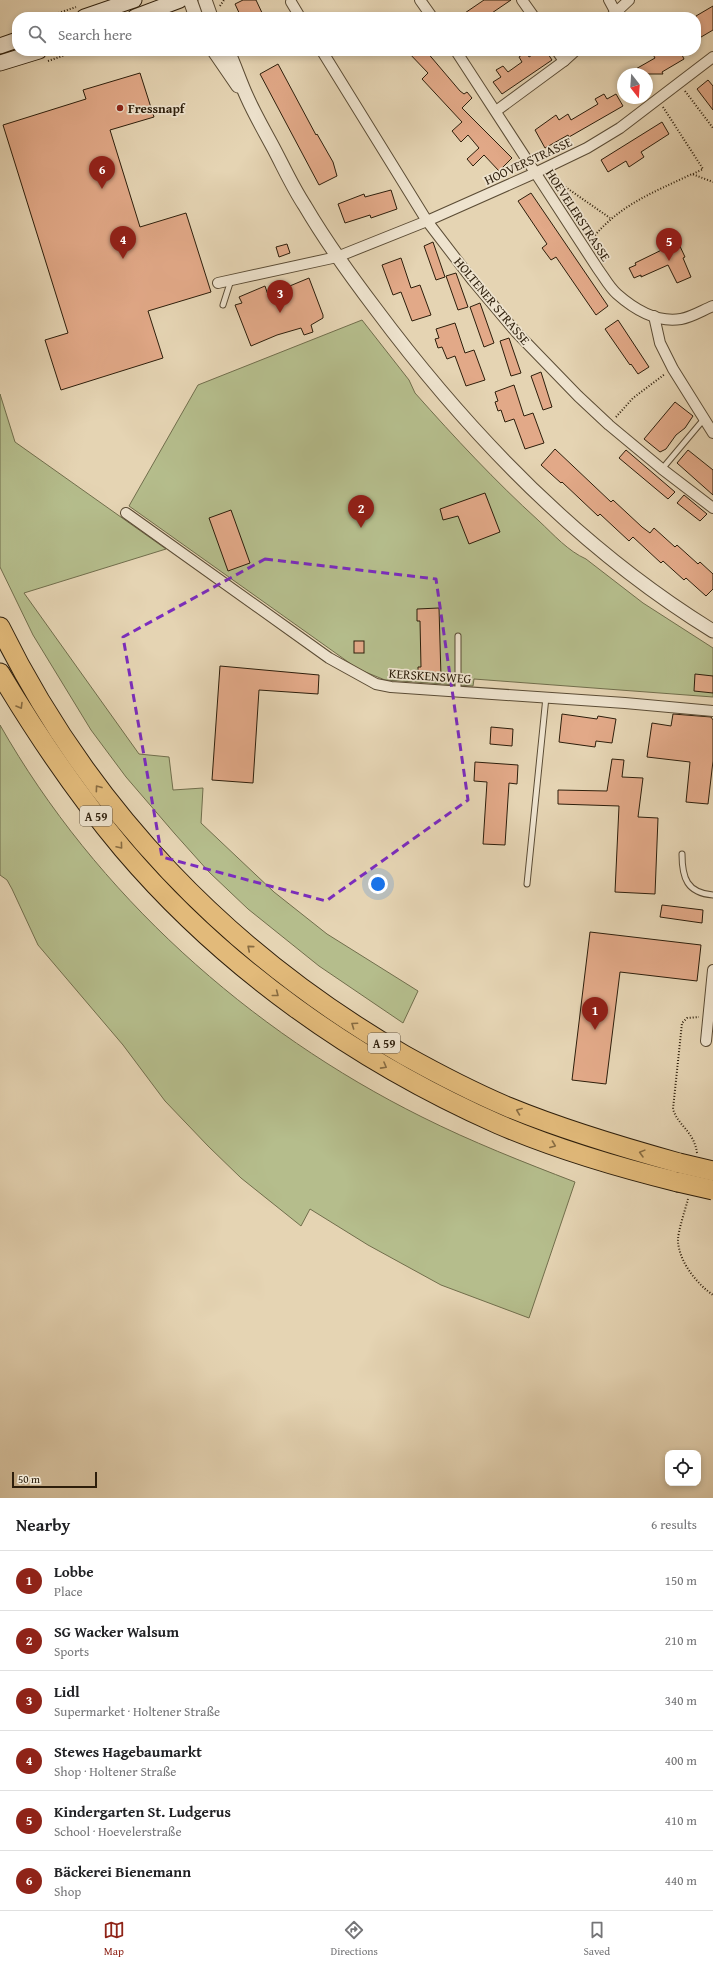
<!DOCTYPE html>
<meta charset="utf-8">
<style>
body{margin:0;font-family:"Gentium Book Plus",serif;background:#f2f2f2;color:#202124}
.controls{position:absolute;right:12px;bottom:12px;display:grid;overflow:hidden;border-radius:8px;box-shadow:0 2px 6px #0003}
.controls button{width:36px;height:36px;display:grid;place-items:center;padding:0;border:0;border-bottom:1px solid #e0e0e0;background:#fff;color:#202124;font:20px sans-serif}
.compass{position:absolute;left:617px;top:68px;width:36px;height:36px;border-radius:50%;background:#fff;box-shadow:0 2px 6px #0003;rotate:163deg}
.scale{position:absolute;left:12px;bottom:10px;width:85px;box-sizing:border-box;padding-left:4px;border:2px solid #2d1e0b;border-top:0;font-size:11px;line-height:14px;white-space:nowrap;color:#2d1e0b;-webkit-text-stroke:3px #eee3ce;paint-order:stroke}
.you{position:absolute;left:378px;top:884px;width:14px;height:14px;margin:-10px;border:3px solid #fff;border-radius:50%;background:#1a73e8;box-shadow:0 0 0 6px #1a73e833}
.badge{display:grid;place-items:center;width:26px;height:26px;border-radius:50%;background:#8f2418;color:#fff;font-size:13px;font-weight:700}
.pin{position:absolute;translate:-50% -33px;filter:drop-shadow(0 1px 2px #0008)}
.pin::after{content:'';position:absolute;top:21px;width:14px;height:12px;background:inherit;clip-path:polygon(0 0,100% 0,50% 100%)}
.list{margin:0;padding:0;list-style:none}
h2{display:flex;justify-content:space-between;align-items:center;height:52px;margin:0;padding:0 16px;font-size:17px}
h2 small{font-size:13px;font-weight:400;color:#757577}
.list li{display:grid;grid-template-columns:26px 1fr auto;gap:12px;align-items:center;box-sizing:border-box;height:60px;padding:0 16px;border-top:1px solid #e0e0e0}
.list b{display:block;font-size:15px;white-space:nowrap}
.list p{margin:0;font-size:13px;white-space:nowrap;color:#757577}
.list em{font-size:13px;font-style:normal;color:#757577}
.icon{flex:none;width:22px;height:22px;fill:none;stroke:currentColor;stroke-width:2;stroke-linecap:round;stroke-linejoin:round}
.map{position:relative;flex:none;width:713px;height:1498px;overflow:hidden}
.search{position:absolute;background:#fff;box-shadow:0 2px 6px #0003;left:12px;right:12px;top:12px;height:44px;display:flex;align-items:center;gap:10px;box-sizing:border-box;padding:0 14px;border-radius:16px;color:#757577;font-size:15px}
.sheet{height:412px;background:#fff}
nav{display:flex;justify-content:space-around;align-items:center;box-sizing:border-box;height:56px;border-top:1px solid #e0e0e0;background:#fff;font-size:11px;color:#757577}
nav a{display:grid;justify-items:center;gap:2px}
nav .on{color:#8f2418}
.map>svg:first-child{display:block}
.green{fill:#b5bd8c;stroke:#716e4c}
.building{fill:#e2a988;stroke:#2d1e0b}
.lines{fill:none;stroke-linecap:round;stroke-linejoin:round}
.service-casing{stroke:#5b4c35;stroke-width:7}
.minor-casing{stroke:#5b4c35;stroke-width:12}
.tertiary-casing{stroke:#5b4c35;stroke-width:15}
.secondary-casing{stroke:#2d1e0b;stroke-width:17}
.motorway-casing{stroke:#2d1e0b;stroke-width:21}
.path{stroke:#2d1e0b;stroke-width:2;stroke-dasharray:1 2;stroke-linecap:butt}
.service{stroke:#eee3ce;stroke-width:5}
.minor{stroke:#eee3ce;stroke-width:10}
.tertiary{stroke:#eee3ce;stroke-width:13}
.secondary{stroke:#eee3ce;stroke-width:15}
.motorway{stroke:#e2ba7a;stroke-width:19}
.motorway-bridge-casing{stroke:#2d1e0b;stroke-width:21;stroke-linecap:butt}
.motorway-bridge{stroke:#e2ba7a;stroke-width:19}
.oneway{stroke:#886c42}
.marked{fill:none;stroke:#7b2cbf;stroke-width:3;stroke-dasharray:8 5;stroke-linejoin:round}
.poi-dot{fill:#8f2418;stroke:#eee3ce;stroke-width:1.5}
.labels{text-anchor:middle;dominant-baseline:central;stroke-width:3.5;stroke-linejoin:round;paint-order:stroke}
.shield{fill:#eee3ce;stroke:#675946;stroke-width:1}
.shield-label{font-size:12px;font-weight:bold;fill:#2d1e0b}
.poi-label{font-size:13px;font-weight:bold;fill:#2d1e0b;stroke:#eee3ce;text-anchor:start}
.street-label{font-size:13px;fill:#2d1e0b;stroke:#eee3ce}
</style>
<div class="map">
<svg width="713" height="1498" viewBox="0 0 713 1498">
<rect width="100%" height="100%" fill="#e5d4b3"/>
<filter id="stains"><feTurbulence type="fractalNoise" baseFrequency=".005" numOctaves="4"/><feColorMatrix values="0 0 0 0 .2 0 0 0 0 .09 0 0 0 0 .02 0 0 0 .5 -.17"/></filter>
<radialGradient id="worn" r=".72"><stop offset=".6" stop-color="#630" stop-opacity="0"/><stop offset="1" stop-color="#630" stop-opacity=".3"/></radialGradient>
<!-- green -->
<g class="green">
<path d="M362 320 409 380 415 393C455 438 495 481 539 521 554 535 568 551 586 559L643 603 713 648V697L474 679 473 686 385 680 358 669 129 506 198 385Z"/>
<polygon points="0,394 15,442 166,549 24,593 139,754 169,757 173,790 203,788 201,823 274,892 327,934 418,991 403,1023 319,966 248,909 209,872 175,834 126,777 91,730 33,635 0,567"/>
<path d="M0 725C96 894 249 1031 422 1117 472 1142 523 1162 575 1182L529 1318 441 1285 368 1245 310 1209 301 1226 241 1178 208 1146 165 1101 123 1045 38 945 12 889 7 880 0 875Z"/>
</g>
<!-- building -->
<g class="building">
<polygon points="243,0 256,0 264,17 241,17 235,4"/>
<polygon points="484,0 511,0 486,17 459,17"/>
<polygon points="713,6 713,30 696,40 696,16"/>
<polygon points="407,51 426,51 460,91 464,94 467,92 472,98 462,108 512,158 499,171 484,155 473,166 467,159 479,148 468,135 461,142 452,131 462,122 422,79 428,73"/>
<polygon points="539,51 546,51 552,60 502,94 493,82 501,77 496,70 503,66 508,72 522,62 519,57 526,52 529,57"/>
<polygon points="651,51 680,51 684,59 662,72 663,74 627,74 655,58"/>
<polygon points="278,64 316,135 317,134 333,162 337,176 319,185 260,74"/>
<polygon points="140,73 154,117 110,130 140,227 186,213 211,292 148,311 163,358 61,390 45,340 68,333 3,125 86,99 83,90"/>
<polygon points="708,80 713,86 713,110 697,89"/>
<polygon points="604,94 607,99 616,94 623,106 569,137 568,135 545,148 535,130 556,115 559,120 568,114 571,120 598,104 595,99"/>
<polygon points="662,122 669,134 641,152 644,157 629,167 626,161 608,172 601,160"/>
<polygon points="391,190 397,209 371,218 370,215 345,223 338,204 364,194 365,197"/>
<polygon points="531,193 608,306 596,315 556,257 551,260 542,248 547,244 518,201"/>
<polygon points="433,242 445,277 436,280 424,246"/>
<polygon points="678,242 685,257 683,258 691,277 677,283 668,265 641,277 641,275 634,278 629,268 636,265 635,263"/>
<polygon points="287,244 290,253 279,257 276,247"/>
<polygon points="401,258 411,288 420,285 431,315 412,321 401,292 393,295 382,265"/>
<polygon points="456,273 468,307 458,310 446,276"/>
<polygon points="309,278 323,315 323,318 311,325 313,332 304,335 301,328 277,335 251,346 235,305 242,303 239,297 265,286 268,295"/>
<polygon points="480,303 494,343 484,347 470,307"/>
<polygon points="618,320 649,367 638,374 631,364 630,365 605,329"/>
<polygon points="455,323 465,353 474,350 485,380 466,386 455,356 447,359 442,347 438,348 435,339 439,338 436,329"/>
<polygon points="509,338 521,373 511,376 500,341"/>
<polygon points="541,372 552,407 543,410 531,376"/>
<polygon points="514,385 524,416 533,413 544,443 525,449 514,419 505,422 501,410 498,411 495,402 498,401 495,392"/>
<polygon points="675,402 693,416 685,428 676,435 666,449 660,452 644,439"/>
<polygon points="555,449 611,502 613,500 642,527 650,533 654,528 675,547 677,545 698,564 700,562 713,574 713,589 706,596 686,578 684,580 663,561 661,563 633,537 629,541 600,514 598,516 562,482 561,483 541,465"/>
<polygon points="626,450 675,492 668,499 619,458"/>
<polygon points="688,450 713,470 713,495 677,463"/>
<polygon points="485,493 500,532 469,544 458,516 443,520 440,509"/>
<polygon points="684,495 707,514 700,521 677,503"/>
<polygon points="231,510 250,563 228,571 209,518"/>
<polygon points="439,608 441,677 418,678 418,667 421,667 420,621 417,621 417,609"/>
<rect x="354" y="641" width="10" height="12"/>
<polygon points="220,666 319,675 318,694 259,690 253,783 212,780"/>
<polygon points="695,674 713,676 713,693 694,691"/>
<polygon points="562,714 597,719 598,716 616,719 612,743 596,741 595,747 559,742"/>
<polygon points="673,714 711,717 713,720 713,761 708,804 686,802 690,762 647,757 652,723 671,726"/>
<polygon points="491,727 513,729 512,746 490,744"/>
<polygon points="612,759 624,760 622,777 643,778 638,817 658,818 655,894 615,892 619,806 558,804 558,790 607,791"/>
<polygon points="475,762 518,765 517,784 509,783 505,845 483,844 487,782 474,781"/>
<polygon points="662,905 703,910 702,923 660,917"/>
<polygon points="590,932 701,945 697,981 620,972 606,1084 572,1080"/>
</g>
<g class="lines">
<defs>
<g id="service">
<polyline points="223,305 231,280"/>
<polyline points="662,469 704,419"/>
<polyline points="458,692 458,636"/>
<path d="M682 854C682 878 687 893 713 895"/>
<polyline points="527,884 546,697"/>
</g>
<g id="minor">
<polyline points="420,0 432,17"/>
<polyline points="522,0 534,17"/>
<polyline points="609,0 616,13"/>
<polyline points="291,2 300,17"/>
<polyline points="611,17 629,0"/>
<polyline points="322,51 427,221 473,281 516,332 578,396 609,425 662,469 713,508"/>
<path d="M456 51 598 269C604 277 609 287 617 294 634 309 657 323 681 319 692 317 703 310 713 306"/>
<polyline points="557,51 564,61"/>
<polyline points="496,111 564,61 575,51"/>
<polyline points="218,283 337,257 427,221 535,173 587,148 620,128 713,57"/>
<polyline points="654,316 660,343 673,369 713,433"/>
<polyline points="126,513 329,658 376,684 391,687 625,703 713,711"/>
<polyline points="706,1041 713,970"/>
</g>
<g id="tertiary">
<polyline points="190,0 196,17"/>
<polyline points="205,0 211,17"/>
<polyline points="214,51 238,86"/>
<path d="M228 51C235 66 240 82 247 97 255 115 265 132 274 149 284 168 293 188 305 206 326 242 350 275 375 308 468 433 580 549 713 631"/>
</g>
<g id="secondary">
<polyline points="84,17 134,0"/>
<polyline points="135,17 180,0"/>
<polyline points="0,46 17,40"/>
<polyline points="0,63 39,51"/>
</g>
<g id="motorway">
<path d="M0 627C89 809 229 954 404 1055 438 1074 473 1092 508 1107 564 1130 621 1147 679 1163"/>
<path d="M0 673C37 735 77 794 123 849 224 968 356 1061 498 1124 556 1149 617 1167 678 1182"/>
</g>
</defs>
<!-- service casing -->
<use href="#service" class="service-casing"/>
<!-- minor casing -->
<use href="#minor" class="minor-casing"/>
<!-- tertiary casing -->
<use href="#tertiary" class="tertiary-casing"/>
<!-- secondary casing -->
<use href="#secondary" class="secondary-casing"/>
<!-- motorway casing -->
<use href="#motorway" class="motorway-casing"/>
<!-- path -->
<g class="path">
<polyline points="220,6 224,0"/>
<polyline points="47,17 76,7"/>
<polyline points="48,61 77,51"/>
<polyline points="685,91 713,128"/>
<polyline points="663,107 703,169 693,174"/>
<polyline points="554,183 561,184 610,218"/>
<path d="M591 240C619 205 652 193 692 174L713 182"/>
<polyline points="616,417 633,398 665,374"/>
<path d="M697 1153C694 1131 678 1126 673 1109L682 1023 687 1018 699 1017"/>
<path d="M688 1199C685 1211 678 1230 678 1241 679 1262 697 1284 713 1295"/>
</g>
<!-- service -->
<use href="#service" class="service"/>
<!-- minor -->
<use href="#minor" class="minor"/>
<!-- tertiary -->
<use href="#tertiary" class="tertiary"/>
<!-- secondary -->
<use href="#secondary" class="secondary"/>
<!-- motorway -->
<use href="#motorway" class="motorway"/>
<defs>
<g id="motorway-bridge">
<polyline points="679,1163 713,1171"/>
<polyline points="678,1182 713,1190"/>
</g>
</defs>
<!-- motorway-bridge casing -->
<use href="#motorway-bridge" class="motorway-bridge-casing"/>
<!-- motorway-bridge -->
<use href="#motorway-bridge" class="motorway-bridge"/>
</g>
<!-- one-way arrows -->
<defs><path id="oneway-chevron" d="M-2-3.5L2.5 0L-2 3.5" fill="none" stroke-width="1.6" stroke-linecap="round" stroke-linejoin="round"/></defs>
<g class="oneway">
<use href="#oneway-chevron" transform="translate(20 706) rotate(59)"/>
<use href="#oneway-chevron" transform="translate(98 788) rotate(-126)"/>
<use href="#oneway-chevron" transform="translate(120 846) rotate(50)"/>
<use href="#oneway-chevron" transform="translate(250 948) rotate(-140)"/>
<use href="#oneway-chevron" transform="translate(276 994) rotate(38)"/>
<use href="#oneway-chevron" transform="translate(354 1025) rotate(-145)"/>
<use href="#oneway-chevron" transform="translate(384 1066) rotate(29)"/>
<use href="#oneway-chevron" transform="translate(519 1111) rotate(-159)"/>
<use href="#oneway-chevron" transform="translate(553 1145) rotate(21)"/>
<use href="#oneway-chevron" transform="translate(642 1153) rotate(-165)"/>
</g>
<!-- marked area -->
<path class="marked" d="M265 559 436 579 468 800 326 901 162 857 123 637Z"/>
<!-- markers -->
<circle class="poi-dot" cx="120" cy="108" r="4"/>
<g class="labels">
<!-- shield labels -->
<g class="shield">
<rect x="80" y="806" width="32" height="20" rx="3"/>
<rect x="368" y="1033" width="32" height="20" rx="3"/>
</g>
<g class="shield-label">
<text x="96" y="816">A 59</text>
<text x="384" y="1043">A 59</text>
</g>
<!-- poi labels -->
<g class="poi-label">
<text x="128" y="108">Fressnapf</text>
</g>
<!-- street labels -->
<g class="street-label">
<text transform="translate(528 161) rotate(-25)">HOOVERSTRASSE</text>
<text transform="translate(578 215) rotate(57)">HOEVELERSTRASSE</text>
<text transform="translate(492 301) rotate(50)">HOLTENER STRASSE</text>
<text transform="translate(430 676) rotate(4)">KERSKENSWEG</text>
</g>
</g>
<rect width="100%" height="100%" filter="url(#stains)"/>
<rect width="100%" height="100%" fill="url(#worn)"/>
</svg>
<div class="controls">
<button><svg class="icon" aria-label="locate" viewBox="0 0 24 24"><circle cx="12" cy="12" r="6"/><path d="M12 2v4M12 18v4M2 12h4M18 12h4"/></svg></button>
</div>
<svg class="compass" viewBox="-18 -18 36 36"><path d="M0-13l5 13h-10z" fill="#e53935"/><path d="M0 13l5-13h-10z" fill="#757577"/></svg>
<div class="scale">50 m</div>
<div class="you"></div>
<div class="pin badge" style="left:595px;top:1030px">1</div>
<div class="pin badge" style="left:361px;top:528px">2</div>
<div class="pin badge" style="left:280px;top:313px">3</div>
<div class="pin badge" style="left:123px;top:259px">4</div>
<div class="pin badge" style="left:669px;top:261px">5</div>
<div class="pin badge" style="left:102px;top:189px">6</div>
<div class="search"><svg class="icon" aria-label="search" viewBox="0 0 24 24"><circle cx="10" cy="10" r="6"/><path d="M15 15l6 6"/></svg>Search here</div>
</div>
<section class="sheet">
<h2>Nearby<small>6 results</small></h2>
<ul class="list">
<li><span class="badge">1</span><div><b>Lobbe</b><p>Place</p></div><em>150 m</em></li>
<li><span class="badge">2</span><div><b>SG Wacker Walsum</b><p>Sports</p></div><em>210 m</em></li>
<li><span class="badge">3</span><div><b>Lidl</b><p>Supermarket · Holtener Straße</p></div><em>340 m</em></li>
<li><span class="badge">4</span><div><b>Stewes Hagebaumarkt</b><p>Shop · Holtener Straße</p></div><em>400 m</em></li>
<li><span class="badge">5</span><div><b>Kindergarten St. Ludgerus</b><p>School · Hoevelerstraße</p></div><em>410 m</em></li>
<li><span class="badge">6</span><div><b>Bäckerei Bienemann</b><p>Shop</p></div><em>440 m</em></li>
</ul>
</section>
<nav>
<a class="on"><svg class="icon" aria-label="map" viewBox="0 0 24 24"><path d="M3 6l6-2 6 2 6-2v14l-6 2-6-2-6 2zM9 4v14M15 6v14"/></svg>Map</a>
<a><svg class="icon" aria-label="directions" viewBox="0 0 24 24"><path d="M12 3l9 9-9 9-9-9zM9 14v-3h6M13 9l2 2-2 2"/></svg>Directions</a>
<a><svg class="icon" aria-label="saved" viewBox="0 0 24 24"><path d="M7 4h10v16l-5-4-5 4z"/></svg>Saved</a>
</nav>
